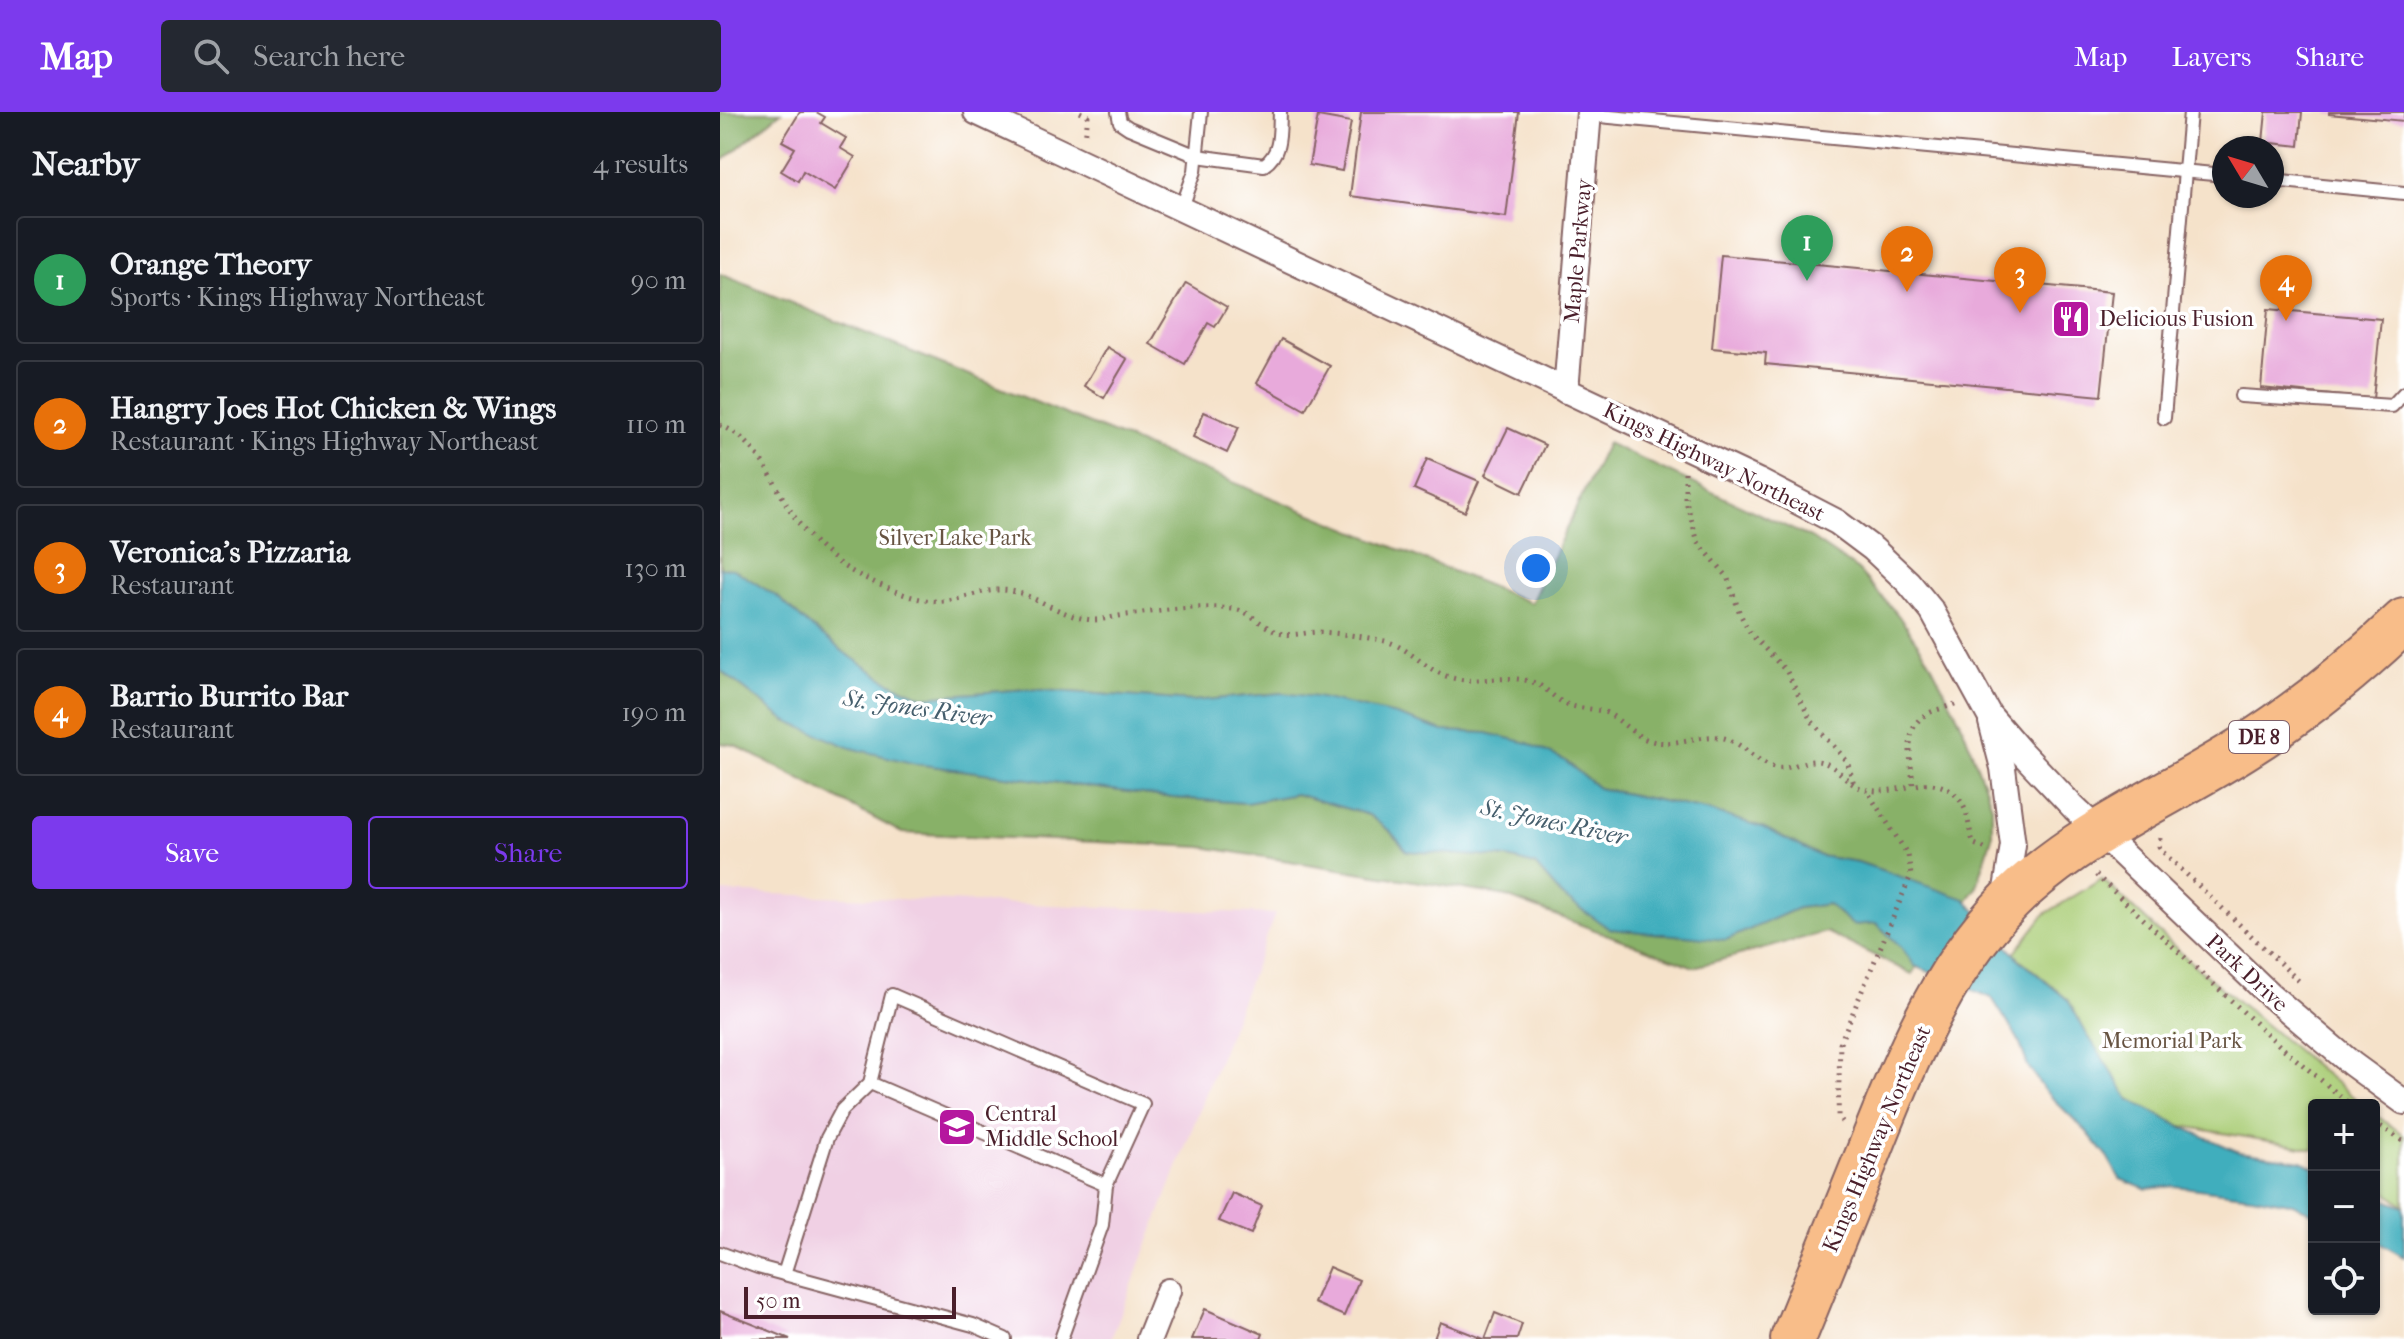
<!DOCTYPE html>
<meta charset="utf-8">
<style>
body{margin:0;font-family:"IM FELL French Canon",serif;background:#242831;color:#f1f3f6}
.controls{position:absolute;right:24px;bottom:24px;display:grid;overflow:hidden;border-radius:8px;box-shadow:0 2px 6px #0004}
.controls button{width:72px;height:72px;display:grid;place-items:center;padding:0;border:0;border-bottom:2px solid #363941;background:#171b24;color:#f1f3f6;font:40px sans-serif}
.compass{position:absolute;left:1492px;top:24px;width:72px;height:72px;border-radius:50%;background:#171b24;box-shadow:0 2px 6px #0004;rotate:308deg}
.scale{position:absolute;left:24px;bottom:20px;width:212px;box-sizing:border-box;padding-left:8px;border:4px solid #4a1f2b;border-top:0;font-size:22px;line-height:28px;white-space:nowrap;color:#4a1f2b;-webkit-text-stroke:6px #fff;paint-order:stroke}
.you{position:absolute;left:816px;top:456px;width:28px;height:28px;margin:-20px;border:6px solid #fff;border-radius:50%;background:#1a73e8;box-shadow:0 0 0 12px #1a73e833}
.badge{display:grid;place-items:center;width:52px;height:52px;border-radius:50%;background:#7c3aed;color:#fff;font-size:26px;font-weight:700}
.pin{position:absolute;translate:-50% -66px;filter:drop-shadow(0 2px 4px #0008)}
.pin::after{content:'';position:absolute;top:42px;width:28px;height:24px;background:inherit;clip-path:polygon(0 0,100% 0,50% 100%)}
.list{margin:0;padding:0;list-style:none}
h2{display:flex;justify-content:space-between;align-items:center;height:104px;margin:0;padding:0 32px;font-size:34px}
h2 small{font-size:26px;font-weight:400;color:#9ea1a6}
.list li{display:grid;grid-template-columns:52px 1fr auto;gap:24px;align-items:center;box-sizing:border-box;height:128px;margin:0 16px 16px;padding:0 16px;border:2px solid #363941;border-radius:8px}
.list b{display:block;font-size:30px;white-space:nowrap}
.list p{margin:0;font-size:26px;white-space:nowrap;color:#9ea1a6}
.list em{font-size:26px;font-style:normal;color:#9ea1a6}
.actions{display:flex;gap:16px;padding:24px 32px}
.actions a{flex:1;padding:18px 0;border:2px solid #7c3aed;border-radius:8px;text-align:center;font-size:28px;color:#7c3aed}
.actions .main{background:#7c3aed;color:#fff}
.icon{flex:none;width:44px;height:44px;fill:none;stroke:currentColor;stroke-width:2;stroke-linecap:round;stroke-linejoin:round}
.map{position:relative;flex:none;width:1684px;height:1227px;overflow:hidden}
header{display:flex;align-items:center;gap:48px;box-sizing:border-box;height:112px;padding:0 40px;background:#7c3aed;color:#fff}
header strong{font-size:38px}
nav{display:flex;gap:44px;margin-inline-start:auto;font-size:28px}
.search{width:560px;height:72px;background:#242831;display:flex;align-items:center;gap:20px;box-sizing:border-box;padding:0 28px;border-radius:8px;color:#9ea1a6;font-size:30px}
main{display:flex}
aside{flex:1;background:#171b24}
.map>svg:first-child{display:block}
.built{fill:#f0d0e4}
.green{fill:#abce78;stroke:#7a7652;stroke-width:2}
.forest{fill:#88b168;stroke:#69684a;stroke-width:2}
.water{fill:#40aebd;stroke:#456674;stroke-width:2}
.building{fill:#e8aadb}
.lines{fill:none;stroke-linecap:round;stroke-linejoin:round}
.lane-casing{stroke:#866363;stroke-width:16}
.street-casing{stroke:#866363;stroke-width:28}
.highway-casing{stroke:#866363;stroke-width:48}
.path{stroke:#866363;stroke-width:5;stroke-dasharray:2 6;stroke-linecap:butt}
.lane{stroke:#fff;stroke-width:12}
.street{stroke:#fff;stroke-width:24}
.highway{stroke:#f8bd89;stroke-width:44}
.labels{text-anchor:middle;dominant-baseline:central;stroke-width:7;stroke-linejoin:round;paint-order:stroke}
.shield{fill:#fff;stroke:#80626b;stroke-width:2}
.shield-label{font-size:20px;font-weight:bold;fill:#4a1f2b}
.street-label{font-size:22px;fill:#4a1f2b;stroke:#fff}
.poi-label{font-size:22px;fill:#4a1f2b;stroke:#fff;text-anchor:start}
.park-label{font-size:22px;fill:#675442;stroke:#fff}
.water-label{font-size:24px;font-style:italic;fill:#465f6d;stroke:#fff}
</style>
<header>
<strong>Map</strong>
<div class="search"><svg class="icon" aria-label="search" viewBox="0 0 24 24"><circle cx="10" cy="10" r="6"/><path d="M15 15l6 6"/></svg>Search here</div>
<nav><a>Map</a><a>Layers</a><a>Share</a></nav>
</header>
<main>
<aside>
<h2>Nearby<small>4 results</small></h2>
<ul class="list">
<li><span class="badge" style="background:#2e9e5b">1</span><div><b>Orange Theory</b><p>Sports · Kings Highway Northeast</p></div><em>90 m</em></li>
<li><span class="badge" style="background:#e8710a">2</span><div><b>Hangry Joes Hot Chicken &amp; Wings</b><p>Restaurant · Kings Highway Northeast</p></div><em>110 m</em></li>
<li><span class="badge" style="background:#e8710a">3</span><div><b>Veronica's Pizzaria</b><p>Restaurant</p></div><em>130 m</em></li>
<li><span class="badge" style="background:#e8710a">4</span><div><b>Barrio Burrito Bar</b><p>Restaurant</p></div><em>190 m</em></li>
</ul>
<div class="actions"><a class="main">Save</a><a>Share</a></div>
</aside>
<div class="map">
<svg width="1684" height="1227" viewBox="0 0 1684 1227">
<rect width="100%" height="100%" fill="#fff"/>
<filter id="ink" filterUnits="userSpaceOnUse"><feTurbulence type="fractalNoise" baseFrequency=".0125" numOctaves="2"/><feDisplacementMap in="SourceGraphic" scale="16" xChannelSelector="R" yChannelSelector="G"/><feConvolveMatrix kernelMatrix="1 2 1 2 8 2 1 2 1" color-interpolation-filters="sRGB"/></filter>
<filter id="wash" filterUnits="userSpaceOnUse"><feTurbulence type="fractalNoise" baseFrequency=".006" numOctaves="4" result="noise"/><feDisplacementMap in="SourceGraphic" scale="32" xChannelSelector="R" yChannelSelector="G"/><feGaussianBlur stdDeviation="1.8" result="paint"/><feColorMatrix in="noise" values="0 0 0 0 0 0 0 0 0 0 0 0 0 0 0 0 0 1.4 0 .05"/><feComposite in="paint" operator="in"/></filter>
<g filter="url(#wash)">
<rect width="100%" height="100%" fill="#f5e2ca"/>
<!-- built -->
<polygon class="built" points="0,780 555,802 391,1227 0,1227"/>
<!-- green -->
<g class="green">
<polygon points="1382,767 1476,855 1643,993 1594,993 1594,1037 1451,1012 1398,980 1348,888 1294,842 1325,802"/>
<polygon points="1654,1002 1684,1023 1684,1094 1654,1071"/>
</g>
<!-- forest -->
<g class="forest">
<polygon points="0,0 61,0 0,51"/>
<polygon points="0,162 811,491 887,331 1091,426 1138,458 1178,503 1209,548 1242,613 1272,694 1272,725 1256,777 1192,862 1106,820 974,855 781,783 482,735 182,721 15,633 0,631 0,558 66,609 196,652 453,686 526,691 576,682 649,703 671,720 687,739 788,746 815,753 843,785 1006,828 1078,796 1108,792 1133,813 1156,811 1181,835 1245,788 1138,750 1100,744 1042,715 986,698 878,676 844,648 767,621 723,619 676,603 562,581 473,589 308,577 203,585 169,570 125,541 87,512 59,486 13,457 0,456"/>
</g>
<!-- water -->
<g class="water">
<polygon points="0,456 13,457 59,486 87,512 125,541 169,570 203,585 308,577 473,589 562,581 596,585 676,603 723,619 767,621 808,631 844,648 878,676 986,698 1042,715 1100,744 1138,750 1245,787 1299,847 1348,888 1365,919 1409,987 1460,1014 1519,1040 1582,1049 1594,1055 1594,1101 1570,1091 1532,1084 1455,1074 1425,1077 1400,1067 1387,1044 1367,1020 1324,978 1308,954 1298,927 1272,886 1195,854 1181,835 1156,811 1133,813 1108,792 1078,796 1006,828 890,817 843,785 815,753 788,746 687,739 671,720 649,703 576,682 526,691 453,686 196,652 131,636 66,609 0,558"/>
<polygon points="1654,1084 1684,1095 1684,1145 1654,1128"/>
</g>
<g id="blocks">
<!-- building -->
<g class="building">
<polygon points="80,0 96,0 105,5 101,11 126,26 120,36 135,45 115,78 83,59 78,69 61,59 75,36 62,29"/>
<polygon points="641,0 799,0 786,105 630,84"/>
<polygon points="1546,0 1582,0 1579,34 1543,30"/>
<polygon points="1609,0 1684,0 1684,9 1609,2"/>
<polygon points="598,4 631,10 622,59 589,53"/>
<polygon points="1001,143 1392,180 1381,284 1045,252 1046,241 992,236"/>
<polygon points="466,171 507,195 495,215 488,211 465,252 430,232"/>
<polygon points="1548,197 1661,207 1653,287 1541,276"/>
<polygon points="561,227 610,254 585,298 537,271"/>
<polygon points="387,235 407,247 384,286 364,274"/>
<polygon points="484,300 519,315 507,341 473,325"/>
<polygon points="788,316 825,333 802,381 765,363"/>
<polygon points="707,347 759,369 745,400 694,377"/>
<polygon points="512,1081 542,1094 531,1122 499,1109"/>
<polygon points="609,1155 639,1168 624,1204 594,1191"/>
<polygon points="485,1197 543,1222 541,1227 472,1227"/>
<polygon points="0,1199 70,1227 0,1227"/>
<polygon points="775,1201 802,1212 797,1227 765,1227"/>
<polygon points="720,1210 764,1227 714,1227"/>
</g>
</g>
</g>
<g filter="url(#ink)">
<use href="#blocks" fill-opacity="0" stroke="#866363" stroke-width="2"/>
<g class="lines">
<defs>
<g id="lane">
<path d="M398 0 400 10 409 16 477 44 544 53C562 41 559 20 560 0"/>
<polyline points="869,3 1504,63"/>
<polyline points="1552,68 1684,81"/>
<polyline points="461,98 475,59 481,0"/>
<polyline points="1521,284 1672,294 1684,281"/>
<polyline points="1444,306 1470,0"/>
<polyline points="150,971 386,1073"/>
<polyline points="0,1141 38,1155 253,1213 285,1227"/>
<polyline points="64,1162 107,1026 122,998 150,971 172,883 423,992 386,1073 382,1113 341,1227"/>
</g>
<g id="street">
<polyline points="256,0 1038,369 1117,410 1153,437 1188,470 1212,499 1269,603 1301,640 1354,696 1549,882 1632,952 1684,990"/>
<polyline points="846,279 869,0"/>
<polyline points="1271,610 1283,656 1293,733 1284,790"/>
<polyline points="429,1227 448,1179"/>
</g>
<path id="highway" d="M1073 1227C1097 1167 1122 1107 1146 1047 1184 952 1224 847 1303 776 1367 718 1449 683 1522 637 1581 600 1634 557 1684 509"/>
</defs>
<!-- lane casing -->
<use href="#lane" class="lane-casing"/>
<!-- street casing -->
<use href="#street" class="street-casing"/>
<!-- highway casing -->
<use href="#highway" class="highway-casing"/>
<!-- path -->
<g class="path">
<polyline points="360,0 368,4 365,26"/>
<path d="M0 313C41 330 51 370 74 404 90 429 116 453 143 465 168 477 204 494 232 488 252 484 270 475 291 479 319 485 344 506 373 508 384 508 395 504 406 503 441 499 478 493 513 497 531 499 542 515 559 521 573 525 585 520 599 520 620 521 645 525 665 529 689 535 705 558 729 565 756 574 787 560 815 571 825 575 833 585 842 590 856 598 873 595 887 601 903 609 914 625 932 629 954 635 976 623 998 625 1022 627 1035 652 1057 656 1072 658 1087 645 1102 650 1113 653 1121 662 1129 669 1148 685 1172 678 1193 674"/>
<polyline points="965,360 965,386 978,430 1007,464 1020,502 1031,522 1067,560 1090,607 1127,649 1134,672"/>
<path d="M1235 592C1225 596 1213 598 1205 603 1182 617 1192 652 1193 674 1216 667 1238 677 1246 700 1249 711 1250 722 1254 732L1267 737"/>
<polyline points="1440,726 1439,734 1443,740 1582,872"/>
<polyline points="1376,763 1559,933 1631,993"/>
<polyline points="1122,1010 1118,1004 1120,931 1191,763 1188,743 1147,679"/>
<polyline points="1654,1010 1684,1030"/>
</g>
<!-- lane -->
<use href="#lane" class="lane"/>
<!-- street -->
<use href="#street" class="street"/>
<!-- highway -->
<use href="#highway" class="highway"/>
</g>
</g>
<!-- icons -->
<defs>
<symbol id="restaurant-square" viewBox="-11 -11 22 22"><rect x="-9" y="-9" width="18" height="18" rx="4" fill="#b5179e" stroke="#fff"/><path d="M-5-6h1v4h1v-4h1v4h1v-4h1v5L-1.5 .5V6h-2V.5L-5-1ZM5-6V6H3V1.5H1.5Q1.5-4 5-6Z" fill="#fff"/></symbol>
<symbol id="school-square" viewBox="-11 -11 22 22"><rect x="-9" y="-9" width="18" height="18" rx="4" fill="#b5179e" stroke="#fff"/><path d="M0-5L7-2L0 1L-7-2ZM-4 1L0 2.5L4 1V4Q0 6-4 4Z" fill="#fff"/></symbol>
</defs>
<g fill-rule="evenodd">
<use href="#restaurant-square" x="1329" y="185" width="44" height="44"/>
<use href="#school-square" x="215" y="993" width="44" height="44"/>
</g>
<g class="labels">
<!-- shield labels -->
<rect class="shield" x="1509" y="609" width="60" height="32" rx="6"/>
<g class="shield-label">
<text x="1539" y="625">DE 8</text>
</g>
<!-- street labels -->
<g class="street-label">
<text transform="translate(858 139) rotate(-85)">Maple Parkway</text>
<text transform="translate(994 350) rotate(26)">Kings Highway Northeast</text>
<text transform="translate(1527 861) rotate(43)">Park Drive</text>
<text transform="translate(1157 1027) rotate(-67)">Kings Highway Northeast</text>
</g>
<!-- poi labels -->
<g class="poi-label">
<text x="1379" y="207">Delicious Fusion</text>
<text x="265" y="1002">Central<tspan x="265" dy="25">Middle School</tspan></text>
</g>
<!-- park labels -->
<g class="park-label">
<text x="235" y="426">Silver Lake Park</text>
<text x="1452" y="929">Memorial Park</text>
</g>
<!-- water labels -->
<g class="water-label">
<text transform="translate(197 596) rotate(8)">St. Jones River</text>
<text transform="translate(834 710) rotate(12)">St. Jones River</text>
</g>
</g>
</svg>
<div class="controls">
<button>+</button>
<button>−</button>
<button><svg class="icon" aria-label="locate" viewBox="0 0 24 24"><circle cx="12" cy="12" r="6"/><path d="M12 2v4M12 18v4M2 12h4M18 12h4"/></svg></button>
</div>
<svg class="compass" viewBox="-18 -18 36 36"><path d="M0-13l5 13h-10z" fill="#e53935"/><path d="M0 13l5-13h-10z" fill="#9ea1a6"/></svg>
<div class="scale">50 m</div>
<div class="you"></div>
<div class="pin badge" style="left:1087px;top:169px;background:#2e9e5b">1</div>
<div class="pin badge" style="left:1187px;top:180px;background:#e8710a">2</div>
<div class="pin badge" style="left:1300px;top:201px;background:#e8710a">3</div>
<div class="pin badge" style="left:1566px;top:209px;background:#e8710a">4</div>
</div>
</main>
